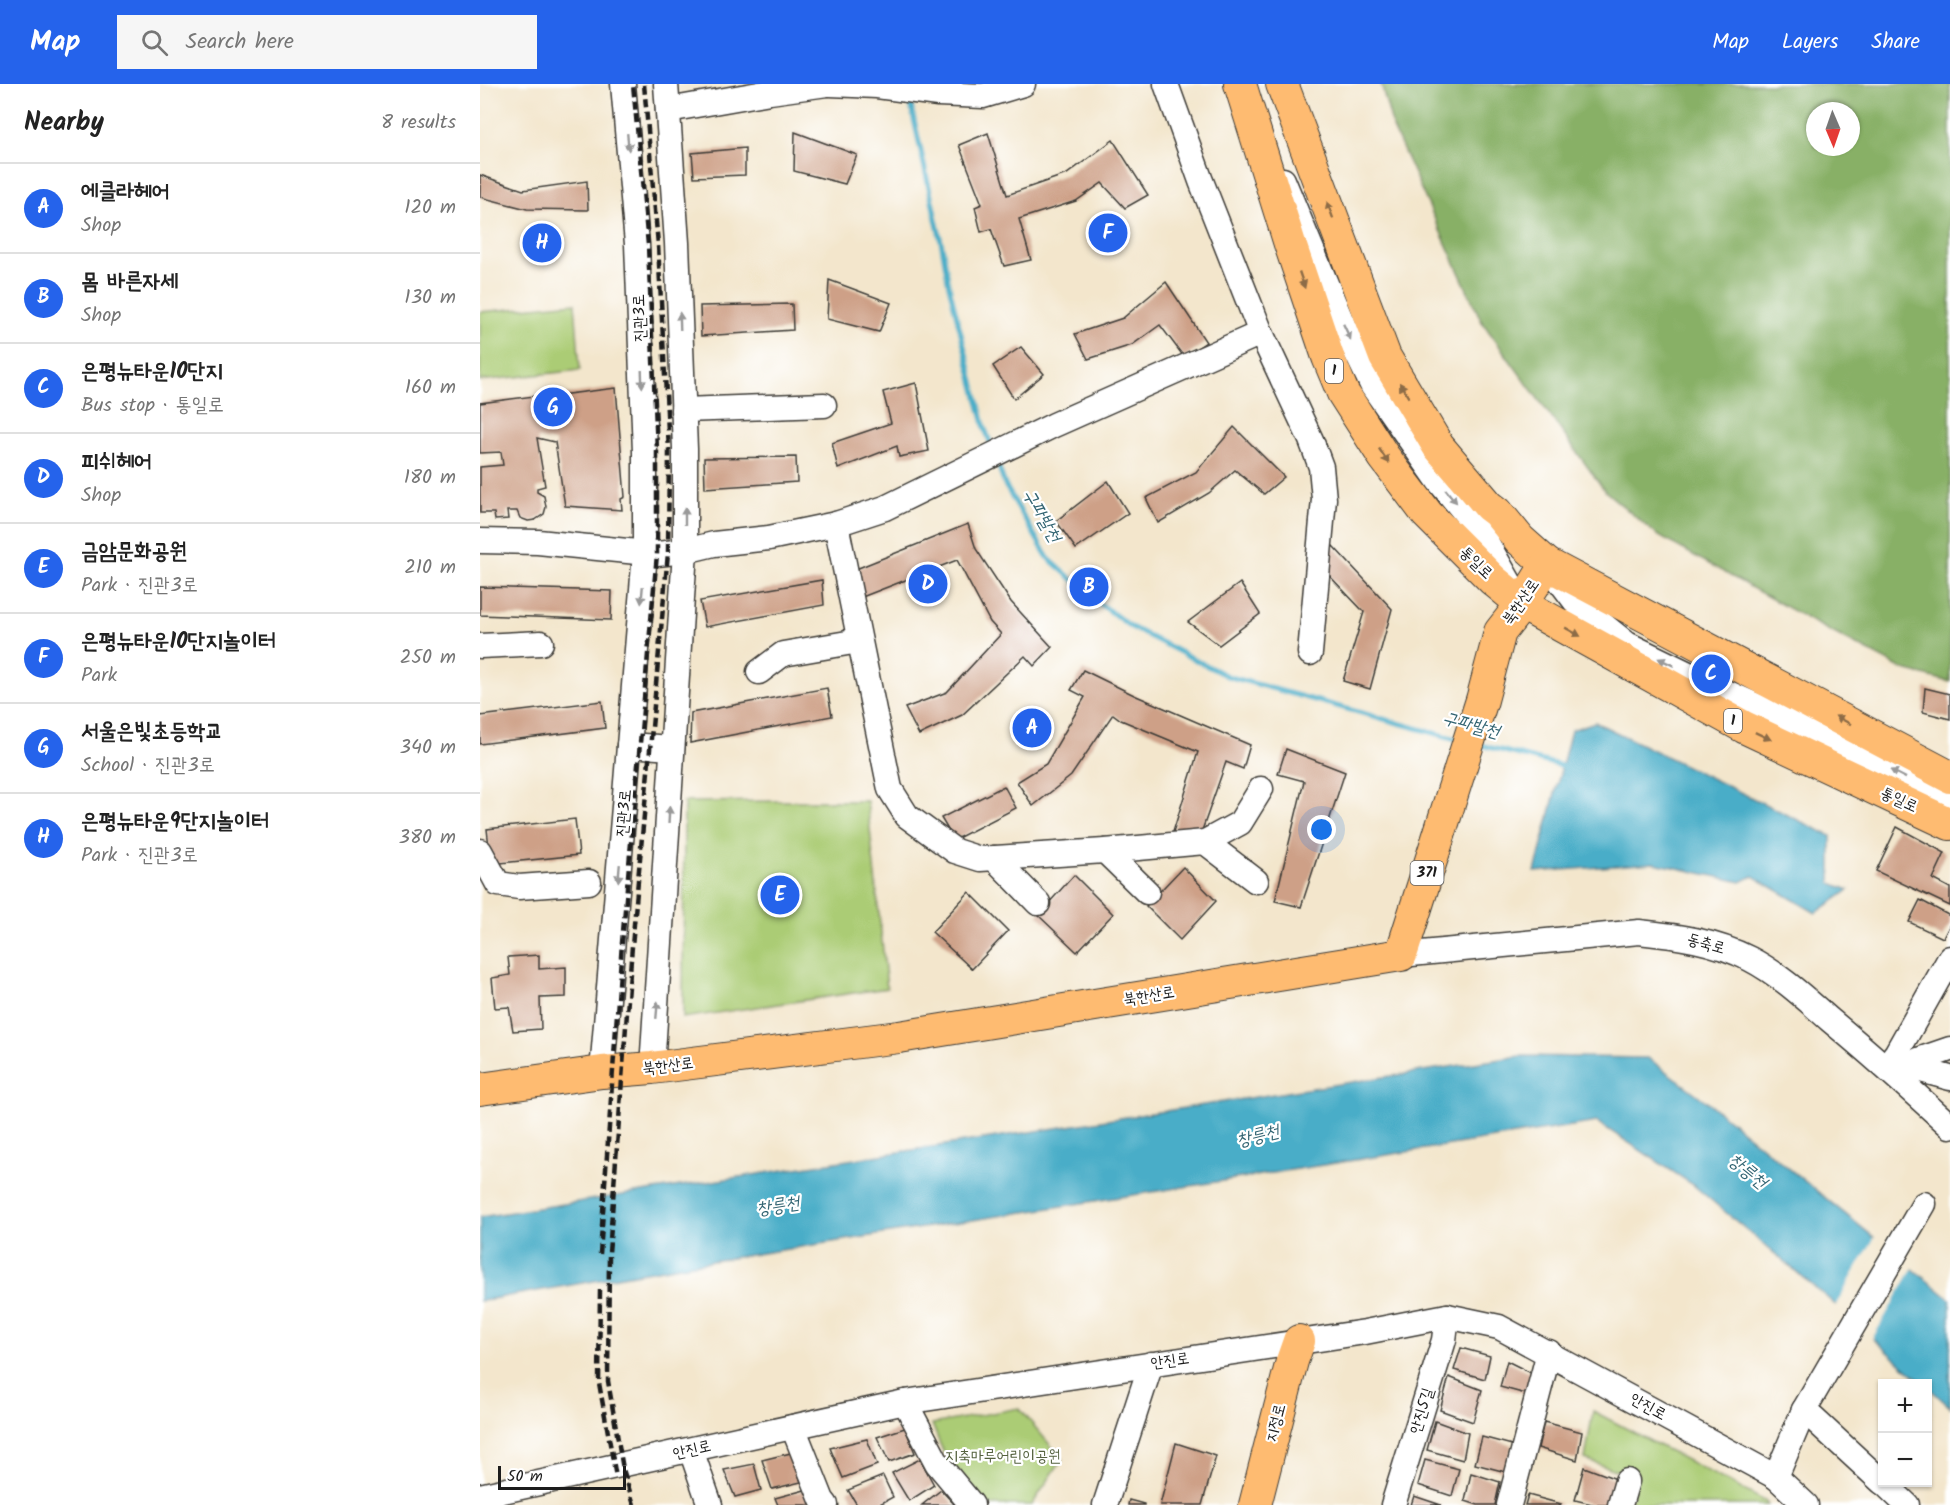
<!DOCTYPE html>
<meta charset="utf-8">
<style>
body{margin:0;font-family:Kalam,"Poor Story",sans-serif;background:#f6f6f6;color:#222}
.controls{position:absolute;right:18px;bottom:18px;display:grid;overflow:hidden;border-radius:0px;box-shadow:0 2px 4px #0004}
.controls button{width:54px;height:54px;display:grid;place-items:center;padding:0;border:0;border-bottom:2px solid #e0e0e0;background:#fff;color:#222;font:30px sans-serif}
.compass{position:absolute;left:1326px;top:18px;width:54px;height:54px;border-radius:50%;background:#fff;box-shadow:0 2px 4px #0004;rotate:178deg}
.scale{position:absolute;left:18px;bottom:15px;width:128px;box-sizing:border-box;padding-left:6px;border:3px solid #1c1c1c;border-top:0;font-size:16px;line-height:21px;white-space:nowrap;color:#1c1c1c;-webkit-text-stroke:4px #fff;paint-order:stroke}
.you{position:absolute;left:842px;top:746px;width:21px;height:21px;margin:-15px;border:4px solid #fff;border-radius:50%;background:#1a73e8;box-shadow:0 0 0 9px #1a73e833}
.badge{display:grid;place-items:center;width:39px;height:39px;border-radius:50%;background:#2563eb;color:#fff;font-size:20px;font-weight:700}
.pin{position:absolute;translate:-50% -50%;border:3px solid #fff;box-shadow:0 2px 6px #0006}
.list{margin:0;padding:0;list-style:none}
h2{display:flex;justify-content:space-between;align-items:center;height:78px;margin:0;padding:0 24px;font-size:26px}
h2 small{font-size:20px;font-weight:400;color:#767676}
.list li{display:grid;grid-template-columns:39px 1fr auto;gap:18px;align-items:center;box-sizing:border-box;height:90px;padding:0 24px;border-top:2px solid #e0e0e0}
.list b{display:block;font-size:22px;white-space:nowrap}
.list p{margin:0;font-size:20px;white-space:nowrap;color:#767676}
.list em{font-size:20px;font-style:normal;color:#767676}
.icon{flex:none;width:33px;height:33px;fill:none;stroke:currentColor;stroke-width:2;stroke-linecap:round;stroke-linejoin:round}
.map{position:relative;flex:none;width:1470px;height:1421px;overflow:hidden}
header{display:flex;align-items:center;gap:36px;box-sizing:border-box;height:84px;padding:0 30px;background:#2563eb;color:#fff}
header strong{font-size:28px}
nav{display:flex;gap:33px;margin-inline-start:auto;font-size:21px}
.search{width:420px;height:54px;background:#f6f6f6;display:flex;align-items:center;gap:15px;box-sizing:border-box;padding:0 21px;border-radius:0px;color:#767676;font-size:22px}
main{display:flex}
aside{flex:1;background:#fff}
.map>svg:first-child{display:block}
.green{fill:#abcc74;stroke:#647448;stroke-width:1.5}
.forest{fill:#88b066;stroke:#526641;stroke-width:1.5;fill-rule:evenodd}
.water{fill:#48adc8;stroke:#326472;stroke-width:1.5}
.pier{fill:#f3e6cc}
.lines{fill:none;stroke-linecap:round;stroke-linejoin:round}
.stream{stroke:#48adc8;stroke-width:5}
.building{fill:#cea087}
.minor-casing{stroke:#3c3a36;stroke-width:27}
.major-casing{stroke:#3c3a36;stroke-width:34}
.minor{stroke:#fff;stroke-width:24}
.major{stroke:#febb71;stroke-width:32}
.rail{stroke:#1c1c1c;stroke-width:4.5;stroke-dasharray:9 4.5;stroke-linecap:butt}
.oneway{fill:#999}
.oneway2{fill:#8d6c46}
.labels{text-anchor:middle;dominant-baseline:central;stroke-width:4.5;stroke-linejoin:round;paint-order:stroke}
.shield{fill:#fff;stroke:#606060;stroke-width:1.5}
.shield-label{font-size:15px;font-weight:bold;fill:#1c1c1c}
.street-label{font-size:16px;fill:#1c1c1c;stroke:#fff}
.park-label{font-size:16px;fill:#55623f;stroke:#fff}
.water-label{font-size:18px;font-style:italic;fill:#326472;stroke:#fff}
</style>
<header>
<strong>Map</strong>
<div class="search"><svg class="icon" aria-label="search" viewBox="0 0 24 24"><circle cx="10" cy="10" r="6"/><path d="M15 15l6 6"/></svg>Search here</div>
<nav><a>Map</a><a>Layers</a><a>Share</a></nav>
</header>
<main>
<aside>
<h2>Nearby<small>8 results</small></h2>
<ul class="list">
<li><span class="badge">A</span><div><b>에클라헤어</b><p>Shop</p></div><em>120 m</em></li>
<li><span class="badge">B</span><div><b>몸 바른자세</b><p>Shop</p></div><em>130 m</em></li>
<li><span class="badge">C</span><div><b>은평뉴타운10단지</b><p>Bus stop · 통일로</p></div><em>160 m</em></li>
<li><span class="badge">D</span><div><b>피쉬헤어</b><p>Shop</p></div><em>180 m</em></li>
<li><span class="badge">E</span><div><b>금암문화공원</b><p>Park · 진관3로</p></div><em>210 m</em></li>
<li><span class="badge">F</span><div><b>은평뉴타운10단지놀이터</b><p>Park</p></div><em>250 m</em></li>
<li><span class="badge">G</span><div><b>서울은빛초등학교</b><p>School · 진관3로</p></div><em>340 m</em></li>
<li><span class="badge">H</span><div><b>은평뉴타운9단지놀이터</b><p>Park · 진관3로</p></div><em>380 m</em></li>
</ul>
</aside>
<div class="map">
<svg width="1470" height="1421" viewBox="0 0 1470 1421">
<rect width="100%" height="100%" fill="#fff"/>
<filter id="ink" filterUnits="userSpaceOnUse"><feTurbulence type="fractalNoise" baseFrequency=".0167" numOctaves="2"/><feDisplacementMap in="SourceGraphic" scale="12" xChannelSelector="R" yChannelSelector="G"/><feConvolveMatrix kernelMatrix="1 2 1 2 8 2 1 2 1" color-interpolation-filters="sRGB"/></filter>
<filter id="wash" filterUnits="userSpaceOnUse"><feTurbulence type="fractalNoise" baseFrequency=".008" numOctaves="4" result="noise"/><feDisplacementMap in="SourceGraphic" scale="24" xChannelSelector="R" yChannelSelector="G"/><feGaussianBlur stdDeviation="1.35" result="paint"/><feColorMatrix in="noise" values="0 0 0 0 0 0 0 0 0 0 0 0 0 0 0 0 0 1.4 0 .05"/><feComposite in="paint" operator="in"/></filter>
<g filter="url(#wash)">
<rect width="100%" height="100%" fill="#f3e6cc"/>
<!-- green -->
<g class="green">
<polygon points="95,219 100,286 0,297 0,228"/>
<polygon points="302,717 387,717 407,904 203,934 204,718"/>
<polygon points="539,1324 582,1375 552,1421 508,1421 464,1370 452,1340"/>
<polygon points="1113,1327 1285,1417 1288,1421 1150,1421 1156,1394 1105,1375"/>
</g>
<!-- forest -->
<path class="forest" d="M901 0H1470V598L1424 586 1333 538 1177 451 1125 407 1002 238 913 44ZM1335 27H1371V63H1335Z"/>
<!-- water -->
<g class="water">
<polygon points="1115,638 1351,752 1351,799 1369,806 1336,829 1273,792 1261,798 1174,779 1055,788 1091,646"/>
<polygon points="1040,972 1168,974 1227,1018 1470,1215 1470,1323 1448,1303 1448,1300 1443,1299 1351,1217 1212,1100 1117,1038 194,1183 0,1217 0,1133"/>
</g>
<!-- pier -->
<polygon class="pier" points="1396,1151 1434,1182 1391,1257 1354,1224"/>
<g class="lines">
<!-- stream -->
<g class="stream">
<polyline points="429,13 462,162 469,202 505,345 512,363"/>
<polyline points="517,378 525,401 568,474 619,519 651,543 747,592 980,656"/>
<polyline points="997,660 1082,682"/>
</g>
</g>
<g id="blocks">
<!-- building -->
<g class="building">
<polygon points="315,48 377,71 365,100 314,87"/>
<polygon points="508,49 527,111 587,90 633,56 668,111 645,124 622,99 596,117 539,135 551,176 524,182 511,145 501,148 495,123 502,120 479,61"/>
<polygon points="265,64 265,91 214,93 212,69"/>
<polygon points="0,91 43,106 107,97 108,126 47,125 0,113"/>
<polygon points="349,196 411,219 399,248 347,235"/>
<polygon points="686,198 726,258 704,273 680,241 652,261 608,275 595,250 643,234"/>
<polygon points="312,220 313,246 221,252 220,222"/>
<polygon points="541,263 564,290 534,315 513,282"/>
<polygon points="436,299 449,367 419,373 417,362 358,385 352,359 411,339 403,308"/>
<polygon points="136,304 145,413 141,415 142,426 85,422 75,358 57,354 65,402 57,404 57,408 64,412 66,423 64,430 55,436 48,437 40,434 37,427 27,427 28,435 15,436 14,429 0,429 0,383 23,381 21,368 0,369 0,319 54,312 57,333 75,331 72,312"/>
<polygon points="754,343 804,393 784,410 755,386 729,409 678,439 666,414 716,388"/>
<polygon points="316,373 317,398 225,404 224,374"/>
<polygon points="628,397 648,429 596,465 576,437"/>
<polygon points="488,440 496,465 531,518 572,563 554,582 545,572 482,631 439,651 425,624 467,608 521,550 510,538 477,476 382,513 371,487"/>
<polygon points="853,462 912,525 890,605 863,597 884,528 842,484"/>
<polygon points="342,496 344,521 225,543 220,517"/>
<polygon points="760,499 780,530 739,561 708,538"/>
<polygon points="0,503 132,507 131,536 0,531"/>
<polygon points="603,586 654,611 770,661 763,685 746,678 719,755 693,748 718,668 641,636 633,630 591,692 553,722 537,698 566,680 605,613 591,606"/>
<polygon points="347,604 352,632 210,659 211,629"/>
<polygon points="1445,604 1470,610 1470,635 1443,628"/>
<polygon points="122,617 125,644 0,660 0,632"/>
<polygon points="806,665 865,688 821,823 795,817 824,697 798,690"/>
<polygon points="524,702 536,724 474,756 461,734"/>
<polygon points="95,735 99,771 11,780 7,745"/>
<polygon points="1417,743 1465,769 1453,795 1470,804 1470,822 1396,787"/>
<polygon points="703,783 736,817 700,856 666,822"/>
<polygon points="594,791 633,830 597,868 558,831"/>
<polygon points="489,808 528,847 492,885 452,848"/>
<polygon points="1440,816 1470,832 1470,840 1463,854 1429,838"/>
<polygon points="59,871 59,885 86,883 86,913 60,914 61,945 33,947 29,923 15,924 12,894 30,891 28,873"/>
<polygon points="981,1264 1010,1272 1005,1295 974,1286"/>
<polygon points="1027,1277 1051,1289 1046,1310 1020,1303"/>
<polygon points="969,1293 1002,1306 993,1338 960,1326"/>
<polygon points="955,1337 988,1349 983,1376 947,1366"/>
<polygon points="1064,1338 1102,1348 1097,1376 1058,1364"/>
<polygon points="425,1344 435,1369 409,1378 397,1353"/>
<polygon points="1002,1353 1032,1361 1026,1388 995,1380"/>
<polygon points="387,1355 397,1381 363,1394 350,1364"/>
<polygon points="696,1359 736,1372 722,1421 680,1421"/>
<polygon points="311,1369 321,1398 292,1405 282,1376"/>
<polygon points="440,1375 454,1401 429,1417 412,1389"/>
<polygon points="945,1376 979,1385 972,1412 938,1401"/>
<polygon points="274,1380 281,1406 255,1413 244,1386"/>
<polygon points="1104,1383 1139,1396 1133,1421 1116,1421 1095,1416"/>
<polygon points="991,1389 1020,1398 1015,1421 998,1421 985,1417"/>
<polygon points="403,1392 413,1413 398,1421 377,1421 368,1406"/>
<polygon points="325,1406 331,1421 298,1421 295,1414"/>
<polygon points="461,1406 475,1421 442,1421"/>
<polygon points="1048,1411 1081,1420 1080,1421 1045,1421"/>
<polygon points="934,1412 961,1421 931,1421"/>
<polygon points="649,1416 664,1420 664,1421 648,1421"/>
</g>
</g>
</g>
<g filter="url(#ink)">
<use href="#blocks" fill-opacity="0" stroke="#3c3a36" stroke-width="1.5"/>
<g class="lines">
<defs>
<g id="minor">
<polyline points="350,0 397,2 458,10 503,12 543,0"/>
<polyline points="188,26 290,8 347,0"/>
<polyline points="803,96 864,243 893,303 958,396 1000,447 1035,508"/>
<polyline points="781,249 831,356 841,383 844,415 830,569"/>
<polyline points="203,326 344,321"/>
<polyline points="356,440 410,705 427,732 475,767 500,775 625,767 725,758 760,739 781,705"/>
<polyline points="0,457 58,458 177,470 205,467 234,460 289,454 356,440 405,424 574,341 781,249 721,97 686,0"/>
<polyline points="1070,484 1098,521 1147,560 1235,603 1321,642 1470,717"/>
<polyline points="0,562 61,559"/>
<polyline points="279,588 303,570 379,557"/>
<polyline points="149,661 192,664"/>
<polyline points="725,758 776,797"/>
<polyline points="0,767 18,800 39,803 109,798"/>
<polyline points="625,767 667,808"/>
<polyline points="514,774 558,819"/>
<path d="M921 871 1159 848C1197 852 1235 857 1270 875 1299 890 1325 914 1350 936 1391 970 1431 1006 1470 1042"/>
<polyline points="1406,983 1417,968 1470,874"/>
<polyline points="1406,983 1433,984 1470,994"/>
<polyline points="172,984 205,467 205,365 197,159 186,0"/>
<polyline points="1433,984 1438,976 1470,965"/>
<polyline points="122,988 165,469 165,368 157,160 143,0"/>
<polyline points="425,1318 457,1379 492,1421"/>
<polyline points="1324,1326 1402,1398"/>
<polyline points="313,1343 342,1416 346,1421"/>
<polyline points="211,1366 230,1421"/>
<polyline points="1296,1393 1324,1326 1444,1120"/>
<polyline points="1403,1398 1427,1421"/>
<polyline points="0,1412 425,1318 885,1248 967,1232 1019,1243 1296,1393 1326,1421"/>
<polyline points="625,1421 671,1280"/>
<polyline points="913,1421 964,1256 967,1232"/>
<polyline points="1029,1421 1069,1268"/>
<polyline points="1140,1421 1147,1397"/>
</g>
<g id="major">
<polyline points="760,0 810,160 848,273 863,309 904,373 947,430 1013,496 1042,520 1264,643 1470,740"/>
<polyline points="802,0 905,273 958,362 1009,422 1017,428 1040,456 1067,480 1470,693"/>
<polyline points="0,1005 122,988 172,984 419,953 921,871 1002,616 1020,548 1042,520 1067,480"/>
<polyline points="775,1421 812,1277 819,1257"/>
</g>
</defs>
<!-- minor casing -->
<use href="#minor" class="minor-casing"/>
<!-- major casing -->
<use href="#major" class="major-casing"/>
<!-- minor -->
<use href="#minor" class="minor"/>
<!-- major -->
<use href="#major" class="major"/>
<!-- rail -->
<g class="rail">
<polyline points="120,1170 142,859 177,470 177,366 168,161 153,0"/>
<polyline points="120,1206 119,1299 136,1393"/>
<polyline points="154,1421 143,1385 128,1297 129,1169 152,862 188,469 189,366 178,161 164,0"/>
</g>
</g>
<!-- one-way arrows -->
<defs><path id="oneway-solid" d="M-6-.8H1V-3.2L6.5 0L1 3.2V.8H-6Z" transform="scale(1.5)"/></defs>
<g class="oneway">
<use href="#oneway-solid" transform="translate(148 58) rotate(85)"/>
<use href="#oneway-solid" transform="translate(200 237) rotate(-92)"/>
<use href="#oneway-solid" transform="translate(867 248) rotate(65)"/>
<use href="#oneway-solid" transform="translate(162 295) rotate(88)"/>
<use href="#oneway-solid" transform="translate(971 412) rotate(50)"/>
<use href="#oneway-solid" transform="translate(205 432) rotate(-90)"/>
<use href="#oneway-solid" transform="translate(162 511) rotate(95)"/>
<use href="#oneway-solid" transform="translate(1186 578) rotate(-154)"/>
<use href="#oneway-solid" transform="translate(1418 690) rotate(-153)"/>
<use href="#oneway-solid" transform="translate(189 731) rotate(-87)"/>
<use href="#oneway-solid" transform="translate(139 789) rotate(95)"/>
<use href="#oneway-solid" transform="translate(177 926) rotate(-85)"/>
</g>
<g class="oneway2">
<use href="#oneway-solid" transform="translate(850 126) rotate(-110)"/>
<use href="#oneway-solid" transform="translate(822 196) rotate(71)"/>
<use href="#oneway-solid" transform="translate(924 306) rotate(-121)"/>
<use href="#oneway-solid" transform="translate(904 372) rotate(56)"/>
<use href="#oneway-solid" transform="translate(1093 548) rotate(29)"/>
<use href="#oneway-solid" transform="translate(1363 636) rotate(-152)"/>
<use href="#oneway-solid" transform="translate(1283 652) rotate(25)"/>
</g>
</g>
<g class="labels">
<!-- shield labels -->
<g class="shield">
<rect x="845" y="275" width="18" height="24" rx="4.5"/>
<rect x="1244" y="625" width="18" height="24" rx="4.5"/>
<rect x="930.5" y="777" width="33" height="24" rx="4.5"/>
</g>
<g class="shield-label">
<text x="854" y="287">1</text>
<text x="1253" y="637">1</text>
<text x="947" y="789">371</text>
</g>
<!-- street labels -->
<g class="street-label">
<text transform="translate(160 234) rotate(-92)">진관3로</text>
<text transform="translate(996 479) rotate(44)">통일로</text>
<text transform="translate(1041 518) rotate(-55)">북한산로</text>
<text transform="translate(1419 716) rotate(25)">통일로</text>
<text transform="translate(144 729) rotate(-85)">진관3로</text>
<text transform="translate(1226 860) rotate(16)">동축로</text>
<text transform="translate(669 912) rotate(-9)">북한산로</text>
<text transform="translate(188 982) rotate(-7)">북한산로</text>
<text transform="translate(690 1277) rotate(-8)">안진로</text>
<text transform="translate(1168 1323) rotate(29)">안진로</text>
<text transform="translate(942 1327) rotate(-73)">안진5길</text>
<text transform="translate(796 1339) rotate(-76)">지정로</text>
<text transform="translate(212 1366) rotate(-13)">안진로</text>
</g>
<!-- park labels -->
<g class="park-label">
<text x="523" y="1372">지축마루어린이공원</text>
</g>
<!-- water labels -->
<g class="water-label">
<text transform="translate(561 432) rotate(60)">구파발천</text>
<text transform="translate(991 642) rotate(15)">구파발천</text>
<text transform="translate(778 1053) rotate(-14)">창릉천</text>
<text transform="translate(1267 1088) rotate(39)">창릉천</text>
<text transform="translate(298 1123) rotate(-9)">창릉천</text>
</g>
</g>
</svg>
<div class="controls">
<button>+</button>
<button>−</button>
</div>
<svg class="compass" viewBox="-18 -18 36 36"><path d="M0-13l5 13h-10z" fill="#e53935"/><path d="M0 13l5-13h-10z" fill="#767676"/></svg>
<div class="scale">50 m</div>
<div class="you"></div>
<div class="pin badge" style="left:552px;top:644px">A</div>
<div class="pin badge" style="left:609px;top:503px">B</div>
<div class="pin badge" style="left:1231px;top:590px">C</div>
<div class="pin badge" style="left:448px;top:500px">D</div>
<div class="pin badge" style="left:300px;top:811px">E</div>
<div class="pin badge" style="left:628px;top:149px">F</div>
<div class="pin badge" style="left:73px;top:323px">G</div>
<div class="pin badge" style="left:62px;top:159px">H</div>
</div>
</main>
